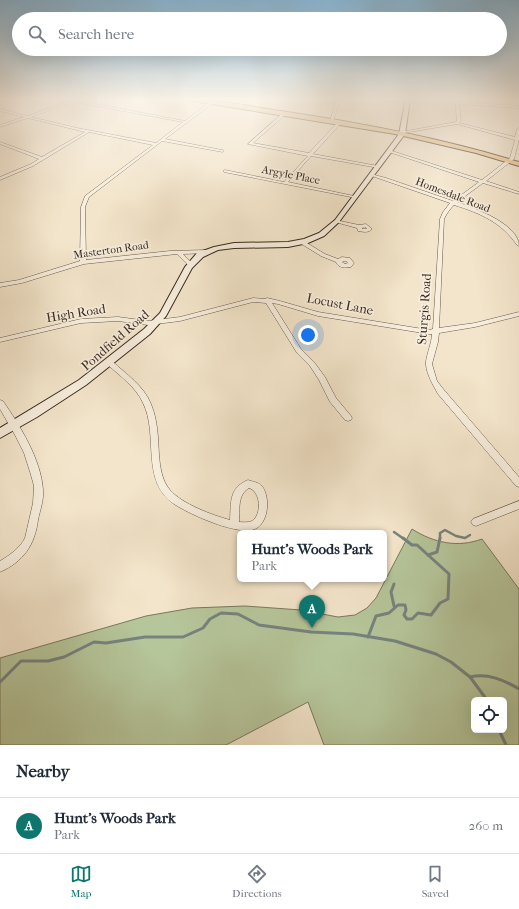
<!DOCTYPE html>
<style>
body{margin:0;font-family:"IM FELL French Canon",serif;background:#f2f2f3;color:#1f2937}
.controls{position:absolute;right:12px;bottom:12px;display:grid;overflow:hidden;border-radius:6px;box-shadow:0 4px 16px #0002}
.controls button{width:36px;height:36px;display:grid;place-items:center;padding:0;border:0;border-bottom:1px solid #e0e1e3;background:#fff;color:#1f2937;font:20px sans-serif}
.you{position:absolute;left:308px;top:335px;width:14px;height:14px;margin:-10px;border:3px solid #fff;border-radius:50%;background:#1a73e8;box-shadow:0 0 0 6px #1a73e833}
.badge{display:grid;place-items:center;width:26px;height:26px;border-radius:50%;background:#0f766e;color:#fff;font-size:13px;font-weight:700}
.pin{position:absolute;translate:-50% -33px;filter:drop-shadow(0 1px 2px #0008)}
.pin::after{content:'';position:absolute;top:21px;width:14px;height:12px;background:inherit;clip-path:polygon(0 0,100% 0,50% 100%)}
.popup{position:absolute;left:237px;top:530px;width:150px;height:52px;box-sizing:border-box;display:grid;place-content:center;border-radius:6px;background:#fff;filter:drop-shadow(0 1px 3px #0005);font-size:13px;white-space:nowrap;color:#747a83}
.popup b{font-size:15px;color:#1f2937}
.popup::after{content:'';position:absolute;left:50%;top:100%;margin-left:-8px;border:8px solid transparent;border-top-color:#fff}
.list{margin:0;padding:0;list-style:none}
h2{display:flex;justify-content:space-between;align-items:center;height:52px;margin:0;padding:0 16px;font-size:17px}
h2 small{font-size:13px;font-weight:400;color:#747a83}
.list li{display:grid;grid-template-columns:26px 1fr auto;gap:12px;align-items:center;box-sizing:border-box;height:56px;padding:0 16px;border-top:1px solid #e0e1e3}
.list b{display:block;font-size:15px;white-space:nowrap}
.list p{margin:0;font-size:13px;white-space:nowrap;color:#747a83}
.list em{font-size:13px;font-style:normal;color:#747a83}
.icon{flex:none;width:22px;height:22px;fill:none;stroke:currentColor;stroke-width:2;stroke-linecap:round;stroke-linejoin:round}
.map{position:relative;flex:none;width:519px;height:745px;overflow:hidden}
.search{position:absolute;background:#fff;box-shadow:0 4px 16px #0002;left:12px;right:12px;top:12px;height:44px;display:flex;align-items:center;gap:10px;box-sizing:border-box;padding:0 14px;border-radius:22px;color:#747a83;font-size:15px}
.sheet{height:108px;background:#fff}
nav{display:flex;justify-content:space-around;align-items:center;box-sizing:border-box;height:56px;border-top:1px solid #e0e1e3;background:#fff;font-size:11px;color:#747a83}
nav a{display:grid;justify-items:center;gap:2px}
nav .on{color:#0f766e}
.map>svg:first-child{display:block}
.green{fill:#b6c69b;stroke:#78785e;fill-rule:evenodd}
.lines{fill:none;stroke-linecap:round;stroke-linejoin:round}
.stream-far1{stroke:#76837f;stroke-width:2.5}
.stream{stroke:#76837f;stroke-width:3}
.street-casing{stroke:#695a4c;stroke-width:1}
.secondary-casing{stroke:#3b2b21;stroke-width:2}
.primary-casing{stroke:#3b2b21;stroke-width:2}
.street{fill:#f7eedd;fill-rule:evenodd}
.secondary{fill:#f7eedd;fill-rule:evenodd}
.primary{fill:#eac286;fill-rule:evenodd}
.labels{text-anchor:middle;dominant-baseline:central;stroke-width:3.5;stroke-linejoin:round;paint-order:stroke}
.far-street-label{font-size:11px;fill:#3b2b21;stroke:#f7eedd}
.street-label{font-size:13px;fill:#3b2b21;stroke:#f7eedd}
</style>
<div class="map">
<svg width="519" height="745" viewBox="0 0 519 745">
<rect width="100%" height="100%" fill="#f3e5cb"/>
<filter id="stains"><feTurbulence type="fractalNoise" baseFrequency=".005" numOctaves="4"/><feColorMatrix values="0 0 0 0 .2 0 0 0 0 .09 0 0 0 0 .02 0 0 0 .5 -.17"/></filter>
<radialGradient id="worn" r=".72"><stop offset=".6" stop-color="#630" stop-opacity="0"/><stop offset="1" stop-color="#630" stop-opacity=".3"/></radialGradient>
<!-- green -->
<path class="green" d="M412 529C434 543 458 548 482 539L519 589V745H324L308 702 226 745H0V658L146 616 192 608 245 606 301 610 338 617 355 615 367 608 376 598ZM474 700H504V730H474Z"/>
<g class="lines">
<!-- stream-far1 -->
<g class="stream-far1">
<polyline points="394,532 404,539"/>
<polyline points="440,539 440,533 445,530 456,536 465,538 470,535"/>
</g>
<!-- stream -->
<g class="stream">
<polyline points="428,555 437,552 440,538"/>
<polyline points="394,584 391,592 394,606"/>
<polyline points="368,637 376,616 389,613 398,605 405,605 406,610 404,615 407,619 412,619 418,613 431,615 440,603 448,599 449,574 417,545 412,545 403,538"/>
<path d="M470 677C488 673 504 680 519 689"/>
<polyline points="0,682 21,661 48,661 64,657 94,642 106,643 145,637 183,637 203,628 210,619 221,613 238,614 259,625 311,632 353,634 395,641 436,654 451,662 470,677 487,700"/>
<polyline points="499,730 506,745"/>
</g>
<defs>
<g id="street">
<path d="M61 99H69L185 121 210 102H212V104L165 139 222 150H223V152L162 141 89 197 85 207 86 260 170 251 206 250 209 252 208 253 183 254 193 264 190 266 188 265 177 254 84 264 22 283 0 287V283L19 280 80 261 81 207 85 196 153 145 89 132 33 166 0 180V177L31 164 39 159 0 144V142L42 157 85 132 28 118 0 127V125L24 117 0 111V109L27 116 71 101ZM74 102 183 122 156 143 77 128 31 117Z"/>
<polygon points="244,99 248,99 238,108 236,108 236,106"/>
<polygon points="337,99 341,99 333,121 330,122"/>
<polygon points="367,99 383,99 410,102 408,103"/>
<path d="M457 99 459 102 519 106V108L459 104 461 121 459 123 515 137 517 129 519 128V139L514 159 486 181 519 192V194L483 183 457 202C474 208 519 224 519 246L517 245C501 222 480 213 454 205 450 209 447 213 444 219L439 328 475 323 519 312V316L475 327 439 333 438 342 432 364 437 381 444 390 519 477V487L516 486 438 394C433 385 427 375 426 365 425 358 432 343 432 334H429L318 316 278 304 272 303 301 349 314 362 325 377 336 398 351 416 352 418 351 420 348 421 345 420 330 402 319 380 310 366 297 353 266 303 253 302 180 321 148 325 118 321 81 323 0 342V338L81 319 118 317 148 321 180 317 253 298 265 299 267 298 280 301 318 312 429 330 433 329 440 219 443 212 450 203 369 175 371 174 386 178 453 201 479 182 389 152V150L482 180 510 158 515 140 457 124 403 133 401 132 456 122 457 121 455 100Z"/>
<polygon points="283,113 286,114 253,143 309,153 339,121 341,121 341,123 313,154 378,166 379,166 379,168 311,156 288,182 354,196 356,196 356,198 224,172 223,171 225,170 284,182 308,156 248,144"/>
<path d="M335 220 359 225 366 224 372 229C368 233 364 232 358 231L357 228 335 222ZM365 227 367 229H362V228Z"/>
<path d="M302 240 325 254 338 259 342 257 350 258 354 263 351 267C346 268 338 268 336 262L321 256 300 243 299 242ZM343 261H346L348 263 345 264 342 262Z"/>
<path d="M108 361H112C126 374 144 386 151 404 158 421 158 438 159 455 160 467 162 481 170 490 182 504 212 515 230 520 231 502 229 488 248 480 253 482 258 482 262 486 270 497 269 520 257 528 241 538 189 514 174 504 140 481 159 435 143 403 136 387 120 376 108 365L107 363ZM249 488C261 491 262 515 252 521 248 523 243 522 239 522 240 509 237 495 249 488Z"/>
<path d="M0 400 3 401C20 426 41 459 43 490 44 500 40 510 38 520 35 545 23 562 0 572V561C10 555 20 548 25 538L33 503 34 486 31 475 24 453 15 435 0 409Z"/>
<polygon points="519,501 519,509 476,526 473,525 471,522 473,519"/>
</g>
<polygon id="secondary" points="406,99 410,99 405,134 339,222 324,236 308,243 288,247 234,248 218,250 203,257 192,268 166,316 150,334 86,385 37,417 0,438 0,428 79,380 144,329 160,313 185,267 197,253 214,247 234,243 288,242 304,239 319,233 335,220 399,134"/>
<path id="primary" d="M181 99C214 99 248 106 281 111 362 123 441 138 519 162V166L476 153 395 134Z"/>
</defs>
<!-- street casing -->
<use href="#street" class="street-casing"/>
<!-- secondary casing -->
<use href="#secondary" class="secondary-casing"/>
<!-- primary casing -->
<use href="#primary" class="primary-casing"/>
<!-- street -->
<use href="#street" class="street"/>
<!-- secondary -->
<use href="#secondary" class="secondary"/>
<!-- primary -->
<use href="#primary" class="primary"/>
</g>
<!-- sky -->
<linearGradient id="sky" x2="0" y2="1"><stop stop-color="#8ab8d7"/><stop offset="0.49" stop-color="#faf3e8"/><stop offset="1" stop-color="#faf3e8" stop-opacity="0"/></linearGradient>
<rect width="519" height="203" fill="url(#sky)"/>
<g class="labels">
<!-- far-street labels -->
<g class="far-street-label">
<text transform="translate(291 175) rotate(11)">Argyle Place</text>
<text transform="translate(453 195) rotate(21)">Homesdale Road</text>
<text transform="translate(111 250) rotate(-8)">Masterton Road</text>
</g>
<!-- street labels -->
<g class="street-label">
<text transform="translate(340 304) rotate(11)">Locust Lane</text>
<text transform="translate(424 309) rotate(-86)">Sturgis Road</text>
<text transform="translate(76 313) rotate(-9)">High Road</text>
<text transform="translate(115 340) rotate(-41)">Pondfield Road</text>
</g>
</g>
<rect width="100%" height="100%" filter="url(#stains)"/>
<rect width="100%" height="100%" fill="url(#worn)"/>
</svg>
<div class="controls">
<button><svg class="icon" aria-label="locate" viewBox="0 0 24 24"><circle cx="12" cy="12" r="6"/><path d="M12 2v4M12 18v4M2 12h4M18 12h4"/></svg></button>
</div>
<div class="you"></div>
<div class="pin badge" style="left:312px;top:628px">A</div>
<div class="popup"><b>Hunt's Woods Park</b>Park</div>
<div class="search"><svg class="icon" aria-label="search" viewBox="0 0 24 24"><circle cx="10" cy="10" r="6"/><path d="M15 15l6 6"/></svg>Search here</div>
</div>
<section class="sheet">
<h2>Nearby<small></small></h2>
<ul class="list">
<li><span class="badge">A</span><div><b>Hunt's Woods Park</b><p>Park</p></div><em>260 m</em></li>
</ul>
</section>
<nav>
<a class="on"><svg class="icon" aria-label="map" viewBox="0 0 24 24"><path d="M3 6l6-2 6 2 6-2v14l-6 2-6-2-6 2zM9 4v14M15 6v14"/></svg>Map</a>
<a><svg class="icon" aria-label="directions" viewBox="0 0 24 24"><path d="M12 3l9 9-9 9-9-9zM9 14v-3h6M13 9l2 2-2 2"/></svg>Directions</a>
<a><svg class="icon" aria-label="saved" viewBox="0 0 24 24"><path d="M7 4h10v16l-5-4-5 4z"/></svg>Saved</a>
</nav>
